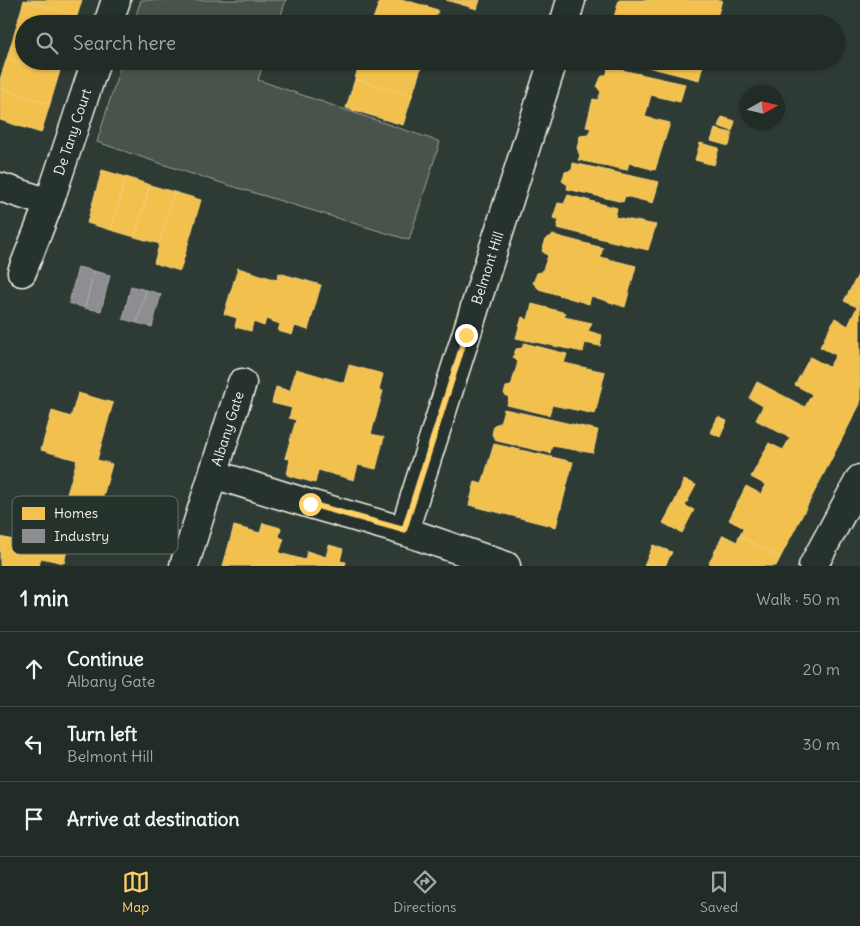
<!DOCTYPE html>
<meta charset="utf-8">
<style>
body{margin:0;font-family:Delius,sans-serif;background:#2a342f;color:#f1f3f6}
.compass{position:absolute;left:740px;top:85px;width:45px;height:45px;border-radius:50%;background:#222c27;box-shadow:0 1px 4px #0004;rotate:82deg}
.stop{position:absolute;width:15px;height:15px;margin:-11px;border:4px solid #ffd166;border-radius:50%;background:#fff}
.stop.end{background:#ffd166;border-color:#fff;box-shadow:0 1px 5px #0008}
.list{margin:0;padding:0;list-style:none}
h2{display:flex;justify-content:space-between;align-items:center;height:65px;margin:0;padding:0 20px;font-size:21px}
h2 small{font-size:16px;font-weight:400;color:#a2a7a7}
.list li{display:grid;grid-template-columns:32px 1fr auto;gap:15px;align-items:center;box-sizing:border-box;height:75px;padding:0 20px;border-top:1px solid #3f4844}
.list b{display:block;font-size:19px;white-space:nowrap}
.list p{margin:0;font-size:16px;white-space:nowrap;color:#a2a7a7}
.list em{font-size:16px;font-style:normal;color:#a2a7a7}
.icon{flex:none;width:28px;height:28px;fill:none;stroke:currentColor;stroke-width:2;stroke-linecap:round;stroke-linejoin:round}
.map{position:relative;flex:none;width:860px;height:566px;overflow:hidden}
.search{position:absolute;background:#222c27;box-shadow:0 1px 4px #0004;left:15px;right:15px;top:15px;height:55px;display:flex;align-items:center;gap:12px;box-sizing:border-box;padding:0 18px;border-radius:28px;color:#a2a7a7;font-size:19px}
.sheet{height:290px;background:#222c27}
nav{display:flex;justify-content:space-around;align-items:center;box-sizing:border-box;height:70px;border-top:1px solid #3f4844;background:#222c27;font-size:14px;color:#a2a7a7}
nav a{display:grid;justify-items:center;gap:2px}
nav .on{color:#ffd166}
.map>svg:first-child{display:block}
.green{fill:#48524c;stroke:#9ea29a}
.homes{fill:#f2c14e;stroke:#f3cf7c}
.industry{fill:#8d8d92;stroke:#acabac}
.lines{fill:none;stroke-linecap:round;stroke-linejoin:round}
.minor-casing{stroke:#f4f1e8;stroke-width:31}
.minor{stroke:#26332d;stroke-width:28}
.route{stroke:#ffd166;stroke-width:6}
.labels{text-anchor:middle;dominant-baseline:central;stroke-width:5;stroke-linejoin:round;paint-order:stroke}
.street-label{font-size:14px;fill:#f4f1e8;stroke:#26332d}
.key{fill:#26332d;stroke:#646c65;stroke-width:1}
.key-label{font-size:14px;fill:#f4f1e8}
</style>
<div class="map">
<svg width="860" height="566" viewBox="0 0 860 566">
<rect width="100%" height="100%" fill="#2e3b34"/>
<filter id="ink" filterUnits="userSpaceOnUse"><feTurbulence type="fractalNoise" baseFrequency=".02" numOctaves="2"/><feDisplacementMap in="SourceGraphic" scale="10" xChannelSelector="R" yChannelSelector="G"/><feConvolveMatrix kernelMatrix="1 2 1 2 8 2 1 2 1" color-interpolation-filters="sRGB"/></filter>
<g filter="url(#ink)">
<!-- green -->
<g class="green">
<polygon points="141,0 286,0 278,24 133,24"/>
<polygon points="122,61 264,61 258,80 440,142 409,240 189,173 97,142"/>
</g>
<!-- homes -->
<g class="homes">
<polygon points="24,0 77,16 75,24 24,24 24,31 16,28"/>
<polygon points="27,0 82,0 77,16"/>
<polygon points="380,0 405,0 438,10 434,24 379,24 372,22"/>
<polygon points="446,0 480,0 477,9"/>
<polygon points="619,0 722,0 715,24 612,24"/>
<polygon points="16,28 24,31 24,61 63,61 59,74 7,58"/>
<polygon points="7,58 59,74 50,104 0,88 0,79"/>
<polygon points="360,61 399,61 421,68 412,96 355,79"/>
<polygon points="399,61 423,61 421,68"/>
<polygon points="624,61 704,61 699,80"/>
<polygon points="608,67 685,84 680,102 651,95 645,117 670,123 655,170 629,163 627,170 578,160 580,156 577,148 580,136 588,135 591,128 586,127 593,99 598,100 601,92 597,87 601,77 607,74"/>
<polygon points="355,79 412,96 403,125 346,108"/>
<polygon points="0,88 50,104 41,133 0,120"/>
<polygon points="722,117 735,121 732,131 718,126"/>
<polygon points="715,129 732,133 729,146 711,141"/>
<polygon points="700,143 719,148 714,165 695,160"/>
<polygon points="573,163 659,182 653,203 625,196 623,202 567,189 568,185 562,181 565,172 572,170"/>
<polygon points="102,170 126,177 111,230 87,223"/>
<polygon points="126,177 150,185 135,237 111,230"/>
<polygon points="150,185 174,192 160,244 135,237"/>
<polygon points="174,192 201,200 180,271 154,263"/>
<polygon points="568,195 617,208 615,217 656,225 648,250 557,228 559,220 553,218 558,203 564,204"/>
<polygon points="553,235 603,248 600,257 636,266 625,307 591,296 589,304 539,289 533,283 537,273 542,272 548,256 542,251 546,239"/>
<polygon points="238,268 277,280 279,273 321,285 308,330 295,326 292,335 278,331 280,324 266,319 264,326 253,322 251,331 235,327 237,318 224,314"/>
<polygon points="859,273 860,273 860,404 780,558 739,536 744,528 729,520 746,486 761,494 766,485 751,477 769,443 783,450 790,438 756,420 763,406 749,398 757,382 805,407 812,394 795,385 810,357 829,367 836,355 820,347 835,318 848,326 857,307 844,301"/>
<polygon points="532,304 566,313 564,317 592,323 588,331 602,335 600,346 585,343 583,352 516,338 522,317 528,320"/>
<polygon points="524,343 567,354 564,363 605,372 595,414 552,405 549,415 507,405 509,398 504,394 506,387 511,386 518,362 513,357 516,349 522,348"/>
<polygon points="349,365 383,374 379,390 383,391 371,434 384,437 376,469 358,465 354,480 318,470 315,483 287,475 290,459 285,458 296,420 289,418 292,408 272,403 276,387 290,391 296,369 344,383"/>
<polygon points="78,393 113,403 97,460 112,464 99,511 65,501 77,460 41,450 52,411 71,417"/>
<polygon points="504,409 598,430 593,453 552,446 550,453 497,441 492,435 494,425 500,423"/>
<polygon points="718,417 727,421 720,437 710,432"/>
<polygon points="494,444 573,462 556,527 469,505 475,482 482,484"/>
<polygon points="684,480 696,485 685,506 675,501"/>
<polygon points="675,501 694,510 682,533 663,523"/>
<polygon points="41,504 76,512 64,563 41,558 39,566 0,566 0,537 31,544"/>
<polygon points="263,523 281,528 279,537 284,539 279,553 305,560 307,551 326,557 329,545 343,549 340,561 346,562 345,566 223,566 234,526 260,533"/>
<polygon points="723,535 737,542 739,536 780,558 776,566 715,566 709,563"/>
<polygon points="653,545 672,552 665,566 644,566"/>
</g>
<!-- industry -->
<g class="industry">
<polygon points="78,267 94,271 85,308 69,303"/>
<polygon points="94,271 110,275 101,311 85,308"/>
<polygon points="131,286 146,290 137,323 123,319"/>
<polygon points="146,290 161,294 152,327 137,323"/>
</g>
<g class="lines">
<defs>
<g id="minor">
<polyline points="108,24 116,0"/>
<polyline points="564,24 571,0"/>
<polyline points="0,187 49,203"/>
<path id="s1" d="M22 272 49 203 96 61"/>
<polyline points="213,474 310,504 404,531 506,566"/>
<path id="s2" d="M404 531 553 61"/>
<path id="s3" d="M184 566 242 383"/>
<polyline points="813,566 860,479"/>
</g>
</defs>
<!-- minor casing -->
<use href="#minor" class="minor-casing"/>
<!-- minor -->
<use href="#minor" class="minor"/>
</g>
</g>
<g class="lines" filter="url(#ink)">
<!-- route -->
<polyline class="route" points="310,504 404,530 466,335"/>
</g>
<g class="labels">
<!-- street labels -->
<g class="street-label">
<text stroke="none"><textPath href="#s1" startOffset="149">De Tany Court</textPath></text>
<text stroke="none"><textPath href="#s2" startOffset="276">Belmont Hill</textPath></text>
<text stroke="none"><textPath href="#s3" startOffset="144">Albany Gate</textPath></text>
</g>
</g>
<!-- legend -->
<rect x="12" y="496" width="166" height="58" rx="8" class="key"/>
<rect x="22" y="507" width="23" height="13" fill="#f2c14e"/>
<rect x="22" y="529" width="23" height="14" fill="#8d8d92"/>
<g class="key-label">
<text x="54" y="518">Homes</text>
<text x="54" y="541">Industry</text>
</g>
</svg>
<svg class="compass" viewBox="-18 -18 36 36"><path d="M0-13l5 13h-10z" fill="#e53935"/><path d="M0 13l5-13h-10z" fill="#a2a7a7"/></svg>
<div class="stop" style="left:310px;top:504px"></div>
<div class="stop end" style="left:466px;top:335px"></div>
<div class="search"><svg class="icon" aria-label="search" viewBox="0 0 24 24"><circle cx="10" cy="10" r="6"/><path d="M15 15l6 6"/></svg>Search here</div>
</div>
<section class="sheet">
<h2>1 min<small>Walk · 50 m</small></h2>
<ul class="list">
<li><svg class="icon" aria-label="ahead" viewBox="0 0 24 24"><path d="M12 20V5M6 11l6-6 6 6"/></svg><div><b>Continue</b><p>Albany Gate</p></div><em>20 m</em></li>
<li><svg class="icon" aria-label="left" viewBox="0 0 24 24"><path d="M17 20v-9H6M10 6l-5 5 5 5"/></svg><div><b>Turn left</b><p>Belmont Hill</p></div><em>30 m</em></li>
<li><svg class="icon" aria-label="arrive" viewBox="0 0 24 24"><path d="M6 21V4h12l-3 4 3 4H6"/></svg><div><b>Arrive at destination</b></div></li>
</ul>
</section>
<nav>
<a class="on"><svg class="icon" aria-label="map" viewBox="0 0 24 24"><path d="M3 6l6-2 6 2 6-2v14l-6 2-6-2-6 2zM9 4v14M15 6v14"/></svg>Map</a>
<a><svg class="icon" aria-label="directions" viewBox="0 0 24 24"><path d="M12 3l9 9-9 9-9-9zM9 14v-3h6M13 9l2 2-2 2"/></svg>Directions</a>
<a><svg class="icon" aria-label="saved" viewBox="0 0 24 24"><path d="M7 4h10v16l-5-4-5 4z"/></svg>Saved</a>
</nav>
